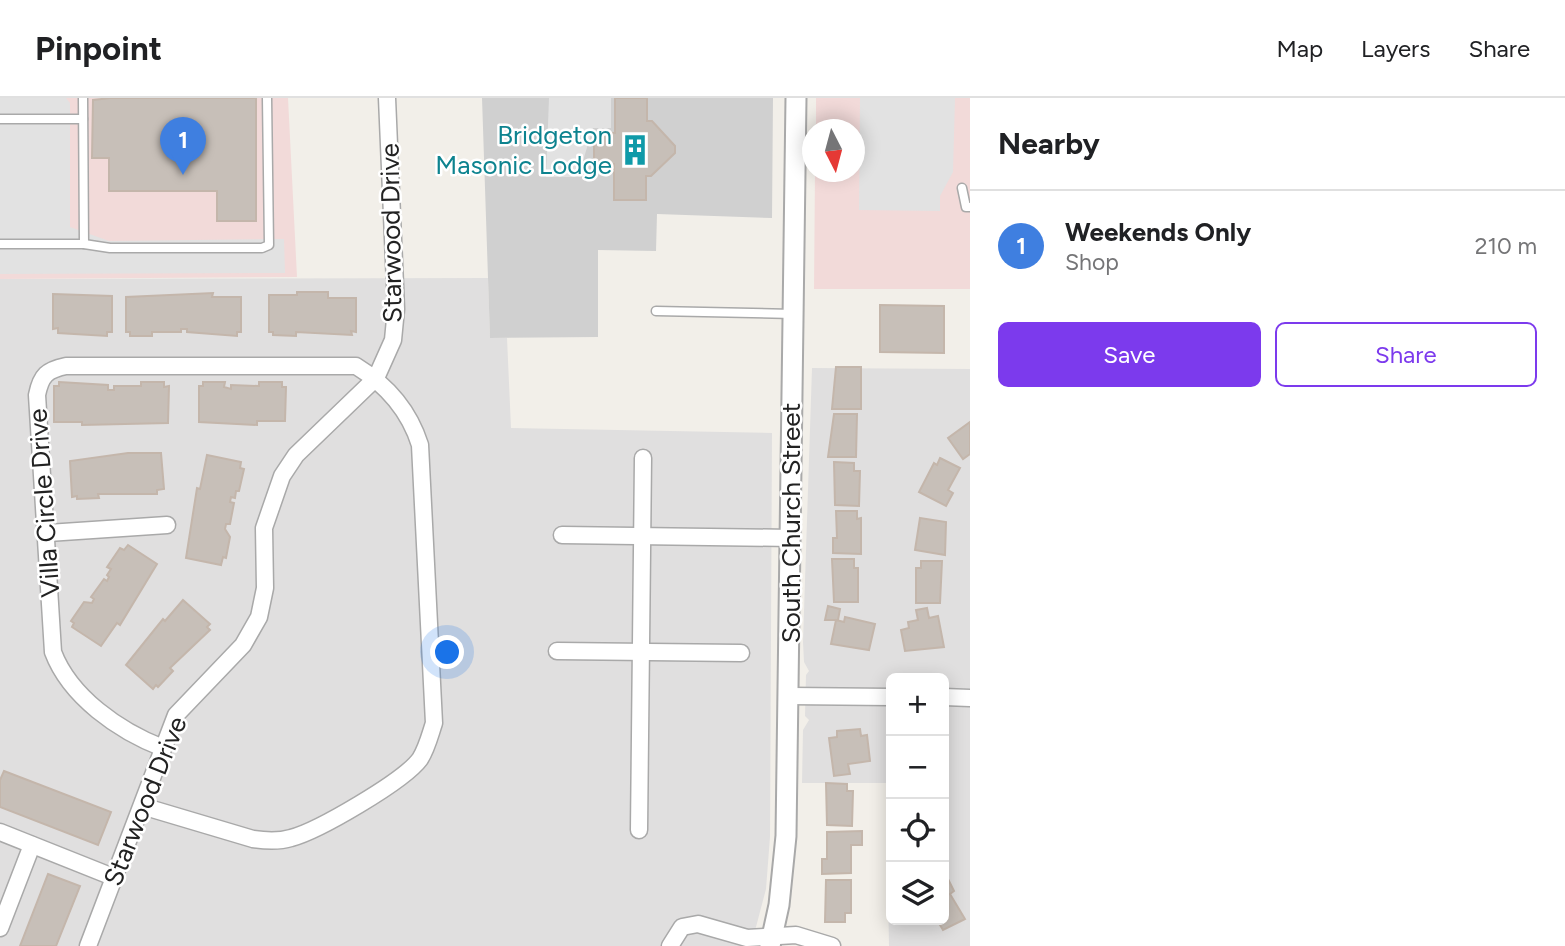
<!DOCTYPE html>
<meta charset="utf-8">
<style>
body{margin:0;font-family:Figtree,sans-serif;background:#f6f6f6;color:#202124}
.controls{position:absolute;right:21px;bottom:21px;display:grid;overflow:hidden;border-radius:10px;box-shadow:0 4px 18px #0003}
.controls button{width:63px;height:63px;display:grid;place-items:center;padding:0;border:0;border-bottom:2px solid #e0e0e0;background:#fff;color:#202124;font:35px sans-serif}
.compass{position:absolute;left:802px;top:21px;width:63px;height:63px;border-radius:50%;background:#fff;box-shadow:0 4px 18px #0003;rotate:174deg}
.you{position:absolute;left:448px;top:555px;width:24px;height:24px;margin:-18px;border:5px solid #fff;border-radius:50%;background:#1a73e8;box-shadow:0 0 0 10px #1a73e833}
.badge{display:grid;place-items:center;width:46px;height:46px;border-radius:50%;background:#7c3aed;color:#fff;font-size:23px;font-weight:700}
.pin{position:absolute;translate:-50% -58px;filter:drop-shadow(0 2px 4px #0008)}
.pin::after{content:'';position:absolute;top:37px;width:24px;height:21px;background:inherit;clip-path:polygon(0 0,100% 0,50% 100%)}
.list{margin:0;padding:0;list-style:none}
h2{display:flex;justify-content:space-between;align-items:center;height:91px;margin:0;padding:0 28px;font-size:30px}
h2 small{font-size:23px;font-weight:400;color:#757577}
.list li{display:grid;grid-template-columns:46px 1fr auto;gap:21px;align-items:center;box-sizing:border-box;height:112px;padding:0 28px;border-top:2px solid #e0e0e0}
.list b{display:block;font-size:26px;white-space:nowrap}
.list p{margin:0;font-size:23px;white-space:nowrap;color:#757577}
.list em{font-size:23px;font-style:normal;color:#757577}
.actions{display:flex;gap:14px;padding:21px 28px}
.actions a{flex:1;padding:16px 0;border:2px solid #7c3aed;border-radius:10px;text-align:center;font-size:24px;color:#7c3aed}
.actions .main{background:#7c3aed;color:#fff}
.icon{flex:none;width:38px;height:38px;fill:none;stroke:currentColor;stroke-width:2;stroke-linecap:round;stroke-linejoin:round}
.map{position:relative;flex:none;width:970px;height:848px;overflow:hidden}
header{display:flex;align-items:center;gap:42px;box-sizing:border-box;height:98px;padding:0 35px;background:#fff;border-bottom:2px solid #e0e0e0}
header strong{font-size:33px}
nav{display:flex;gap:38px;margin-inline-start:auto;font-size:24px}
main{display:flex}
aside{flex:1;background:#fff}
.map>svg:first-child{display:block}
.residential{fill:#e0dfdf;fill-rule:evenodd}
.commercial{fill:#f2dad9}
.religious{fill:#d0d0d0}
.parking{fill:#e2e2e2}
.building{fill:#c7bfb8;stroke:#c4b6ab;stroke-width:2}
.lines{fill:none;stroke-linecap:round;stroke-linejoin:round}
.service-casing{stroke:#a9a9a9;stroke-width:11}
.minor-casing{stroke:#a9a9a9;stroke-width:19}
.tertiary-casing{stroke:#a9a9a9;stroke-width:23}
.service{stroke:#fff;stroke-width:8}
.minor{stroke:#fff;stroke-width:16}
.tertiary{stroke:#fff;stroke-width:19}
.labels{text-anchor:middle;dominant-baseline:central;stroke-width:5;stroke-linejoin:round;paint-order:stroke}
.culture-label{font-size:26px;fill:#0d838f;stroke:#fff;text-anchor:end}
.street-label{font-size:26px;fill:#222;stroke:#fff}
</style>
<header>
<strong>Pinpoint</strong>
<nav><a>Map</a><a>Layers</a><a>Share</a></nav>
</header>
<main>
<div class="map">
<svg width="970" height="848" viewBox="0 0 970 848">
<rect width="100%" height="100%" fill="#f2efe9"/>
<!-- residential -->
<g class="residential">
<polygon points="488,180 490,240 507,240 511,330 772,335 770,739 766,791 751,848 0,848 0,181"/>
<path d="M812 270 970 271V848H889L886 685H802L803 632 809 622 805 618 806 577 809 573 804 564 803 544ZM891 580H944V822H891Z"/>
</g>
<!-- commercial -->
<g class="commercial">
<polygon points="0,0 288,0 297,179 0,181"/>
<polygon points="816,0 970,0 970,191 814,191 815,74 855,74 855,32 816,31"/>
</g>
<!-- religious -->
<polygon class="religious" points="482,0 773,0 772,120 657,116 656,153 598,152 598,239 490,240"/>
<!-- parking -->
<g class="parking">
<polygon points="0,0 66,0 70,5 70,129 109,143 284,141 285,175 0,176"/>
<polygon points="549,0 611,0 611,30 593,30 578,79 546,79"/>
<polygon points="860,0 955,0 953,74 940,98 940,113 859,112"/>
</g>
<!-- building -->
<g class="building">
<polygon points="110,0 256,0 256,123 217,123 217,93 109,93 109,60 92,60 93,2"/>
<polygon points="615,0 647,0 647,23 652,23 675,48 675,55 651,78 646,78 646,102 614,102 614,66 594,66 594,34 615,35"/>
<polygon points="297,194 328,194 328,200 356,200 356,234 351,233 352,237 296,234 296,238 273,237 273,234 269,234 269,197 297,197"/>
<polygon points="213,195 212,199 241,199 241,234 237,234 237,238 187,234 187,231 181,231 181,234 152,234 152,238 130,238 130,234 126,234 126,199"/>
<polygon points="53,196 112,198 112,234 107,234 107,238 58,235 58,230 53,231"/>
<polygon points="880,207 944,208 944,255 880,254"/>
<polygon points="836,269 861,269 861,311 832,311"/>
<polygon points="59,284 108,287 108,292 114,292 114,288 141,288 141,284 164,284 164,289 169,288 168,325 82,327 82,324 54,324 54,288 59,288"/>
<polygon points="203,284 225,284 224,289 231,291 231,287 259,288 259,284 282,284 282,289 286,289 285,323 257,323 257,327 199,324 199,288 203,288"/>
<polygon points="834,316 857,316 856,359 828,359"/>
<polygon points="970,324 970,356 963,361 948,340"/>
<polygon points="128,355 161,355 164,391 157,392 157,396 98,396 99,400 77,401 77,398 72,399 70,363"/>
<polygon points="207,357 241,364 240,370 244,371 239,393 236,393 235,400 231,399 230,404 234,405 230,426 226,426 225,431 230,439 226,460 223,459 221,467 186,460 197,390 200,391"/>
<polygon points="940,360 960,370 948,392 953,395 946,408 919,394 934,365 937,367"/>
<polygon points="834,364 854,365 854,373 860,373 859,408 835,407"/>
<polygon points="836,413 857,413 857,421 861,420 861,456 833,455 833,440 837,440"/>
<polygon points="920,420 946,424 945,457 915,452"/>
<polygon points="128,447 157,466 120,527 117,525 101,548 72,529 74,525 71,523 84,504 92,505 94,501 91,499 104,481 107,483 109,479 107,477 111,471 107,469 120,450 124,452"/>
<polygon points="832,461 854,461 854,470 858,470 858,504 834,504"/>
<polygon points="921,463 942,463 940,505 916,505 916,470 921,470"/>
<polygon points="183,502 210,526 207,529 210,532 170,570 173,573 158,589 156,587 153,591 126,567 163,521 165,523"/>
<polygon points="828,508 840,511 838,522 825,522"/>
<polygon points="927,510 929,520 938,518 944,549 905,553 901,532 909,530 908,524 918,522 916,512"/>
<polygon points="845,519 875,526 869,552 831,546 836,522 844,524"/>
<polygon points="860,631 861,638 867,637 870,663 848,666 850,676 834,678 829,640 837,639 837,633"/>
<polygon points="4,673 111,714 98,747 0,709 0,682"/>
<polygon points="826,685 847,686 847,693 853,693 852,728 827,727"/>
<polygon points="862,733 862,747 851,747 851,775 822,776 822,761 827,761 827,734"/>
<polygon points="48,776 80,788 56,848 20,848"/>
<polygon points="948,781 954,793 950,796 965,821 943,832 937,822 944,822 944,784"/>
<polygon points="826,782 851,782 851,815 845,815 845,824 825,824"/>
</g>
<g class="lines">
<defs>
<g id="service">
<polyline points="0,21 83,21"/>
<polyline points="962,90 966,109 970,109"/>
<polyline points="0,146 84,146 83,0"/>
<polyline points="84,146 110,150 262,150 269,147 267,0"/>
<polyline points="656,213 793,216"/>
</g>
<g id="minor">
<polyline points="48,435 167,427"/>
<polyline points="562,437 791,440"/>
<polyline points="557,553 741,555"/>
<polyline points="790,598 891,599"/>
<polyline points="944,599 970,600"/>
<path d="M142 708 253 741C266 743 278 744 291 740 318 733 404 683 420 661 427 650 430 637 434 625L420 347C409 312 387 287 356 268H66C47 272 41 277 37 297L53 554C70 599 119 633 163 650"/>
<polyline points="639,732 643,360"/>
<polyline points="0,734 113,779"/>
<polyline points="0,830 32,747"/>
<polyline points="88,848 176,617 243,547 259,519 265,490 264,430 282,378 296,357 376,280 393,242 396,211 387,0"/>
<polyline points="670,848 682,829 698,826 747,840 796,837 832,848"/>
</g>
<polyline id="tertiary" points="770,848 779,807 786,738 796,0"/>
</defs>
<!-- service casing -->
<use href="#service" class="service-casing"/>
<!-- minor casing -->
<use href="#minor" class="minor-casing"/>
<!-- tertiary casing -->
<use href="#tertiary" class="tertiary-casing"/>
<!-- service -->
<use href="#service" class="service"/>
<!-- minor -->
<use href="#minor" class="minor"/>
<!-- tertiary -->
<use href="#tertiary" class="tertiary"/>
</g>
<!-- icons -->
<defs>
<symbol id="building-bare" viewBox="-9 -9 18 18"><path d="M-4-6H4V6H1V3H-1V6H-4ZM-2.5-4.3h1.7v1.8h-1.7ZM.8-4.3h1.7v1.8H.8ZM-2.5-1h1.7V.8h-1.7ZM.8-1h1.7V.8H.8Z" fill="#0f9aa8" stroke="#fff" stroke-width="2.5" paint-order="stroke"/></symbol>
</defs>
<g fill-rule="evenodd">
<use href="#building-bare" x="613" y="30" width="44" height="44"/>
</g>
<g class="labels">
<!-- culture labels -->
<g class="culture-label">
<text x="612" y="37">Bridgeton<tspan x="612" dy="30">Masonic Lodge</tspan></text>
</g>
<!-- street labels -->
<g class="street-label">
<text transform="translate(391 135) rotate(-91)">Starwood Drive</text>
<text transform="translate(44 405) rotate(-94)">Villa Circle Drive</text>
<text transform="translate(791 425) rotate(-90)">South Church Street</text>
<text transform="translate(145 703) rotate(-68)">Starwood Drive</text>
</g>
</g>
</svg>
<div class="controls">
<button>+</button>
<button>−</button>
<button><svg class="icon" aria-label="locate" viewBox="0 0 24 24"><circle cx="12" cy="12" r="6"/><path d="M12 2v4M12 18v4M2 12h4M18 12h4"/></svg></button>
<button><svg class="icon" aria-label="layers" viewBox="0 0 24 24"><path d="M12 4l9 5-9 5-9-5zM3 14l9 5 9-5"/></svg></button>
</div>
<svg class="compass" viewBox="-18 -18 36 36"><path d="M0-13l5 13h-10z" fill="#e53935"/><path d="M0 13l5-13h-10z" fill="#757577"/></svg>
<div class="you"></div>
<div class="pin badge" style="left:183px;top:77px;background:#3f7fe0">1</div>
</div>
<aside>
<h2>Nearby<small></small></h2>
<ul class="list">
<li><span class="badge" style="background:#3f7fe0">1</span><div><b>Weekends Only</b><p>Shop</p></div><em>210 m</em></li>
</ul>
<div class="actions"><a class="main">Save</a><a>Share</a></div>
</aside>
</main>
